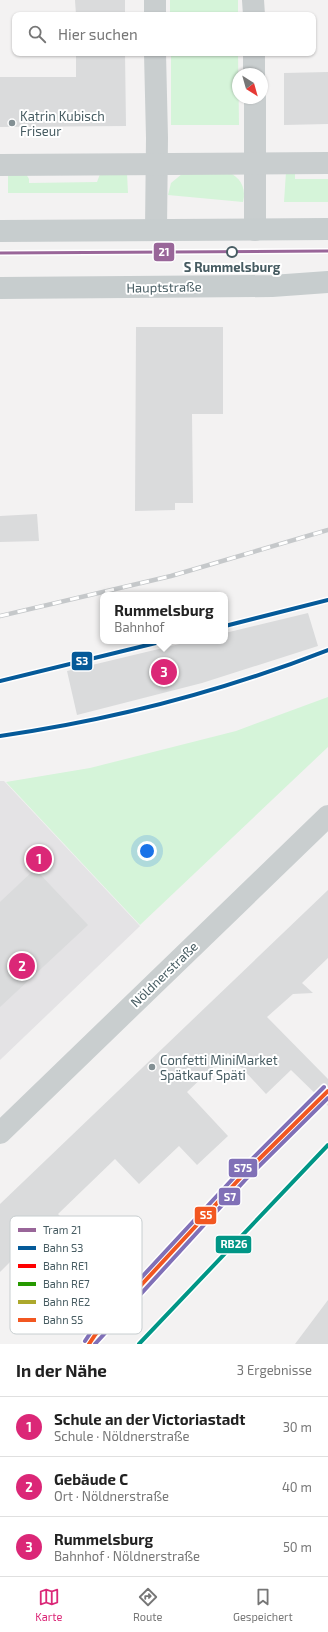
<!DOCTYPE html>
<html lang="de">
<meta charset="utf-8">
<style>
body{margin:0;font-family:"Exo 2",sans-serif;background:#f2f2f2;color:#222}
.compass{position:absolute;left:232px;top:68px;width:36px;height:36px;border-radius:50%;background:#fff;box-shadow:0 1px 3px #0004;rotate:143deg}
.you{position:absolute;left:147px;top:851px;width:14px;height:14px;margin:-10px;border:3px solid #fff;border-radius:50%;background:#1a73e8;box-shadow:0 0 0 6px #1a73e833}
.badge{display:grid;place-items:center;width:26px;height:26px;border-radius:50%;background:#db2777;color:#fff;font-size:13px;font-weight:700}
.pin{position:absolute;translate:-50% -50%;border:2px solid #fff;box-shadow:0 1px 4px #0006}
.popup{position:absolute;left:100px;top:592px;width:128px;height:52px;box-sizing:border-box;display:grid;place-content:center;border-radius:8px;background:#fff;filter:drop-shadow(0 1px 3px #0005);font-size:13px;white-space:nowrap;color:#767676}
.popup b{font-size:15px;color:#222}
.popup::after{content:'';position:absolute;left:50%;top:100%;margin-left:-8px;border:8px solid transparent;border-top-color:#fff}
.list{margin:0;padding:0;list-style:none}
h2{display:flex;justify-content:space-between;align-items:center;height:52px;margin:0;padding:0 16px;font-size:17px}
h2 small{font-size:13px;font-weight:400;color:#767676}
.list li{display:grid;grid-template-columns:26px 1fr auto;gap:12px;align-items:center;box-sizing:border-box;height:60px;padding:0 16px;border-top:1px solid #e0e0e0}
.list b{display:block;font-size:15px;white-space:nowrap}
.list p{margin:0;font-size:13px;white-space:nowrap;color:#767676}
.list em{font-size:13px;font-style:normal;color:#767676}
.icon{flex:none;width:22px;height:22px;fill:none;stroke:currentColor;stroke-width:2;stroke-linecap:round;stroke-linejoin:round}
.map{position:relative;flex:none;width:328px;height:1344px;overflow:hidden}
.search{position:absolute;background:#fff;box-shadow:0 1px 3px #0004;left:12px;right:12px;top:12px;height:44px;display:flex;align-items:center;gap:10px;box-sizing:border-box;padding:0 14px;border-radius:8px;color:#767676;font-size:15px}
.sheet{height:232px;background:#fff}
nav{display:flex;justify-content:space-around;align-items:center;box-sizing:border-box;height:56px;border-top:1px solid #e0e0e0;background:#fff;font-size:11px;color:#767676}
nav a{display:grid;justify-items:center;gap:2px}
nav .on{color:#db2777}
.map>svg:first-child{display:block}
.education{fill:#e4e3e5}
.green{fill:#d5f4d9}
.building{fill:#dadbdc}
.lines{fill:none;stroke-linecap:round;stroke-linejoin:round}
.minor{stroke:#c9cecf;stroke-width:22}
.major{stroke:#c7cdce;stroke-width:22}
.rail-casing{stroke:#c5c8ca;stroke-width:4.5}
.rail{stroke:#fff;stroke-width:3;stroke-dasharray:9;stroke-linecap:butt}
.rail-1-casing{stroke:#fff;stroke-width:7}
.rail-2-casing{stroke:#fff;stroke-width:7}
.rail-3-casing{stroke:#fff;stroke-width:7}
.rail-4-casing{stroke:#fff;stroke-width:7}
.rail-5-casing{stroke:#fff;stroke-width:7}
.rail-1{stroke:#055a99;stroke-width:4}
.rail-2{stroke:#f25721;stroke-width:4}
.rail-3{stroke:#8070b7;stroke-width:4}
.rail-4{stroke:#8070b7;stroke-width:4}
.rail-5{stroke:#009686;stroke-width:4}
.tram-1-casing{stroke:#fff;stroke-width:6}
.tram-1{stroke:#969;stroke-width:3}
.poi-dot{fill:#839094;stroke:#fff;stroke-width:1.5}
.stop-dot{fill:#fff;stroke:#475c62;stroke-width:2}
.labels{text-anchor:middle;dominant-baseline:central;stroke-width:4;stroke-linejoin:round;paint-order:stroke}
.poi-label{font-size:13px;fill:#475c62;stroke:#fff;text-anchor:start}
.stop-label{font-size:13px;font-weight:bold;fill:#475c62;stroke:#fff}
.street-label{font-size:13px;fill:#475c62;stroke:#fff}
.key{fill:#fff;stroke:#c8ced0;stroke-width:1}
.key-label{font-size:11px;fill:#475c62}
.line-badge{stroke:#fff;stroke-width:1.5}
.badge-label{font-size:11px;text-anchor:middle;font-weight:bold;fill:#fff}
</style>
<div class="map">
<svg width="328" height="1344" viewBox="0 0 328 1344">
<rect width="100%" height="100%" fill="#f3f2f2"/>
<!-- education -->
<polygon class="education" points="0,781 4,781 140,926 0,1060"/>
<!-- green -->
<g class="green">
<rect x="170" y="0" width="68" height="15"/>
<polygon points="171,53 238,53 239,125 171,125"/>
<polygon points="286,172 295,174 295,179 328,179 328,202 284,202"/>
<polygon points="127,173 128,193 8,193 8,174 26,174 29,179 29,183 97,182 100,174"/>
<path d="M182 174H232C242 180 246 190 243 202L168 195 171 183Z"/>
<polygon points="328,697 328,747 140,925 6,782 90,768 236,731"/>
</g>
<!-- building -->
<g class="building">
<polygon points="75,0 125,0 125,15 76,15"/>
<polygon points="76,53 125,53 126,126 0,127 0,77 76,77"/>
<polygon points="328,72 328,124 284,125 284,73"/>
<polygon points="136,327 223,327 223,414 192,414 193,503 175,503 175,510 135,511"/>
<polygon points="37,514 39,541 0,542 0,516"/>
<polygon points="308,613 318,646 202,683 77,715 67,671 192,641 225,641 225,633"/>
<polygon points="35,869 88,925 0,1007 0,902"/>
<polygon points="328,890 328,958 302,983 313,993 293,994 267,1017 328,1079 328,1106 291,1070 266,1094 228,1053 187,1092 228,1136 197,1165 179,1146 139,1184 115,1159 58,1214 121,1280 78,1333 10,1262 0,1272 0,1204"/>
<polygon points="328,1300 328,1344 295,1344"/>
</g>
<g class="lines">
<!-- minor -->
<g class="minor">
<polyline points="155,0 155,15"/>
<polyline points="253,0 254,15"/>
<polyline points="155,53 157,138 156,229"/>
<polyline points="254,53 254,74"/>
<polyline points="255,98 255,230"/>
<polyline points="0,165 328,163"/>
<polyline points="0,1133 328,816"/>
</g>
<!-- major -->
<g class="major">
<polyline points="0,231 328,229"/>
<polyline points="0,288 272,286 328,282"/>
</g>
<defs>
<polyline id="rail" points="0,616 171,576 328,530"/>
</defs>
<!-- rail casing -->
<use href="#rail" class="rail-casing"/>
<!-- rail -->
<use href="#rail" class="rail"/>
<defs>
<g id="rail-1">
<polyline points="225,626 328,600"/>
<polyline points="0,681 164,641"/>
<path d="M0 736C112 720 223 691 328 650"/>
</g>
<polyline id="rail-2" points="89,1344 95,1335 243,1175 328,1091"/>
<polyline id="rail-3" points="95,1344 247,1178 328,1098"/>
<polyline id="rail-4" points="85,1341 91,1332 239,1172 324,1087"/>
<polyline id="rail-5" points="139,1344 328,1145"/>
</defs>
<!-- rail-1 casing -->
<use href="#rail-1" class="rail-1-casing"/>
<!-- rail-2 casing -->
<use href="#rail-2" class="rail-2-casing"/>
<!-- rail-3 casing -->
<use href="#rail-3" class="rail-3-casing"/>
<!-- rail-4 casing -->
<use href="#rail-4" class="rail-4-casing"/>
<!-- rail-5 casing -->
<use href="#rail-5" class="rail-5-casing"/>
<!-- rail-1 -->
<use href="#rail-1" class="rail-1"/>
<!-- rail-2 -->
<use href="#rail-2" class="rail-2"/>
<!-- rail-3 -->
<use href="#rail-3" class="rail-3"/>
<!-- rail-4 -->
<use href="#rail-4" class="rail-4"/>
<!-- rail-5 -->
<use href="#rail-5" class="rail-5"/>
<defs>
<polyline id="tram-1" points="0,253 328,251"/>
</defs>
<!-- tram-1 casing -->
<use href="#tram-1" class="tram-1-casing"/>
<!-- tram-1 -->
<use href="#tram-1" class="tram-1"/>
</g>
<!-- markers -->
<g class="poi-dot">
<circle cx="12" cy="123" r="4"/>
<circle cx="152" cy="1067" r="4"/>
</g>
<circle class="stop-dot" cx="232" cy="252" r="5"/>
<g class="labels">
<!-- poi labels -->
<g class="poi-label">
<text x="20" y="116">Katrin Kubisch<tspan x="20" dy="15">Friseur</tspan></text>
<text x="160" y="1060">Confetti MiniMarket<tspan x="160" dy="15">Spätkauf Späti</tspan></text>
</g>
<!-- stop labels -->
<g class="stop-label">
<text x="232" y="267">S Rummelsburg</text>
</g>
<!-- street labels -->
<g class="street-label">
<text transform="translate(164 287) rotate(-1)">Hauptstraße</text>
<text transform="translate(164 974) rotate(-44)">Nöldnerstraße</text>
</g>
</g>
<!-- legend -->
<rect x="10" y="1216" width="132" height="118" rx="6" class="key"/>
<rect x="18" y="1228" width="18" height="4" fill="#969"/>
<rect x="18" y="1246" width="18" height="4" fill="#055a99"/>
<rect x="18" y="1264" width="18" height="4" fill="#f00"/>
<rect x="18" y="1282" width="18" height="4" fill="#269900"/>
<rect x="18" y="1300" width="18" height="4" fill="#aca82c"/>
<rect x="18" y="1318" width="18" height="4" fill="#f25721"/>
<g class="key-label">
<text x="43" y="1234">Tram 21</text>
<text x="43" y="1252">Bahn S3</text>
<text x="43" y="1270">Bahn RE1</text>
<text x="43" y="1288">Bahn RE7</text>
<text x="43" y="1306">Bahn RE2</text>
<text x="43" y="1324">Bahn S5</text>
</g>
<g class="line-badge">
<rect x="153" y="242" width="22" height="20" rx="4" fill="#969"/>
<rect x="71" y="651" width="22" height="20" rx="4" fill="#055a99"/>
<rect x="228" y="1158" width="30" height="20" rx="4" fill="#8070b7"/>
<rect x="218" y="1187" width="23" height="19" rx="4" fill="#8070b7"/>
<rect x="194" y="1206" width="23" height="19" rx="4" fill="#f25721"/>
<rect x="215" y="1235" width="37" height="19" rx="4" fill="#009686"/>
</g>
<g class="badge-label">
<text x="164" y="256">21</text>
<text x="82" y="665">S3</text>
<text x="243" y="1172">S75</text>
<text x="230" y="1201">S7</text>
<text x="206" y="1219">S5</text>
<text x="234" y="1248">RB26</text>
</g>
</svg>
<svg class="compass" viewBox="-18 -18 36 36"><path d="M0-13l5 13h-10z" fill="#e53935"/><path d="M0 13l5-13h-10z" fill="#767676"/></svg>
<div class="you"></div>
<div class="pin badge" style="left:39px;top:859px">1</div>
<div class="pin badge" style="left:22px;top:966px">2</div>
<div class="pin badge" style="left:164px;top:672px">3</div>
<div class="popup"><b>Rummelsburg</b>Bahnhof</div>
<div class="search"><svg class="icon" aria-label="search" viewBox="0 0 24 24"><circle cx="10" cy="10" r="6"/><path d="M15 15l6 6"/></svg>Hier suchen</div>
</div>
<section class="sheet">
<h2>In der Nähe<small>3 Ergebnisse</small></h2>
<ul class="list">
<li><span class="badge">1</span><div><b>Schule an der Victoriastadt</b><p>Schule · Nöldnerstraße</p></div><em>30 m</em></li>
<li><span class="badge">2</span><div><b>Gebäude C</b><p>Ort · Nöldnerstraße</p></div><em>40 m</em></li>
<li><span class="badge">3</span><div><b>Rummelsburg</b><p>Bahnhof · Nöldnerstraße</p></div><em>50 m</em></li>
</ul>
</section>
<nav>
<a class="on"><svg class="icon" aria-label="map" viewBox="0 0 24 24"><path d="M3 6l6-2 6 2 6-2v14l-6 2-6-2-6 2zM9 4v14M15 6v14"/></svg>Karte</a>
<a><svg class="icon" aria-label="directions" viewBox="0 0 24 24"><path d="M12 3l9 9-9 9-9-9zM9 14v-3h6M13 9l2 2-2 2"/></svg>Route</a>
<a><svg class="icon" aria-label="saved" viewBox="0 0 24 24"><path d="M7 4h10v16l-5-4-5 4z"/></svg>Gespeichert</a>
</nav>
